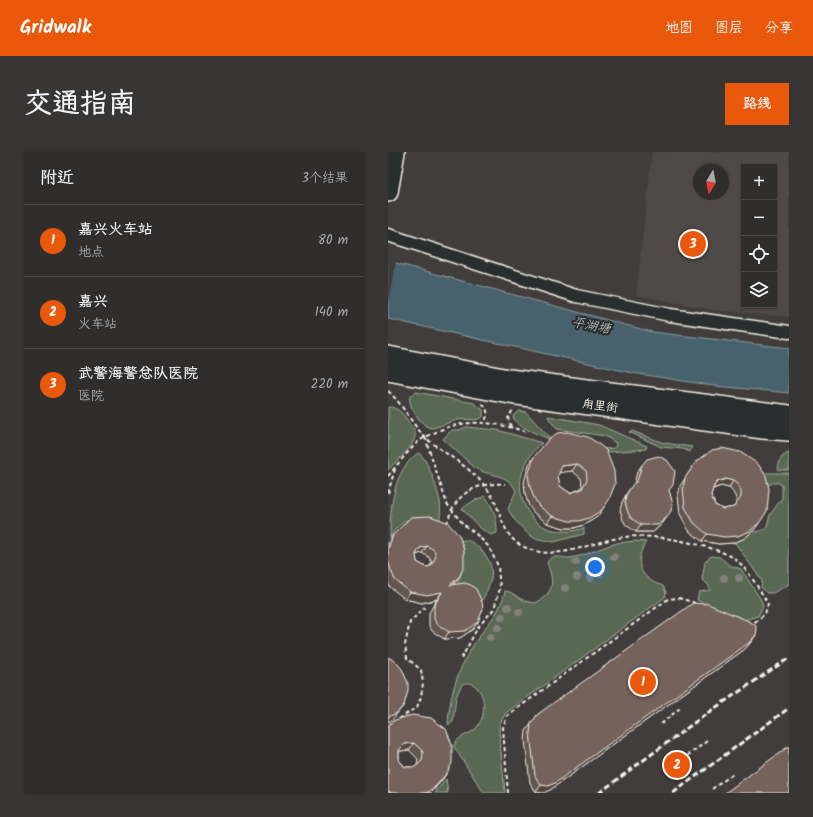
<!DOCTYPE html>
<html lang="zh">
<meta charset="utf-8">
<style>
body{margin:0;font-family:Kalam,"LXGW WenKai TC",sans-serif;background:#383635;color:#f1f3f6}
.controls{position:absolute;right:12px;top:12px;display:grid;overflow:hidden;border-radius:0px;box-shadow:0 1px 3px #0004}
.controls button{width:36px;height:36px;display:grid;place-items:center;padding:0;border:0;border-bottom:1px solid #4b4a49;background:#302e2d;color:#f1f3f6;font:20px sans-serif}
.compass{position:absolute;left:305px;top:12px;width:36px;height:36px;border-radius:50%;background:#302e2d;box-shadow:0 1px 3px #0004;rotate:190deg}
.you{position:absolute;left:207px;top:415px;width:14px;height:14px;margin:-10px;border:3px solid #fff;border-radius:50%;background:#1a73e8;box-shadow:0 0 0 6px #1a73e833}
.badge{display:grid;place-items:center;width:26px;height:26px;border-radius:50%;background:#ea580c;color:#fff;font-size:13px;font-weight:700}
.pin{position:absolute;translate:-50% -50%;border:2px solid #fff;box-shadow:0 1px 4px #0006}
.list{margin:0;padding:0;list-style:none}
h2{display:flex;justify-content:space-between;align-items:center;height:52px;margin:0;padding:0 16px;font-size:17px}
h2 small{font-size:13px;font-weight:400;color:#a8a8aa}
.list li{display:grid;grid-template-columns:26px 1fr auto;gap:12px;align-items:center;box-sizing:border-box;height:72px;padding:0 16px;border-top:1px solid #4b4a49}
.list b{display:block;font-size:15px;white-space:nowrap}
.list p{margin:0;font-size:13px;white-space:nowrap;color:#a8a8aa}
.list em{font-size:13px;font-style:normal;color:#a8a8aa}
.icon{flex:none;width:22px;height:22px;fill:none;stroke:currentColor;stroke-width:2;stroke-linecap:round;stroke-linejoin:round}
.map{position:relative;flex:none;width:401px;height:641px;overflow:hidden;border-radius:0px}
header{display:flex;align-items:center;gap:24px;box-sizing:border-box;height:56px;padding:0 20px;background:#ea580c;color:#fff}
header strong{font-size:19px}
nav{display:flex;gap:22px;margin-inline-start:auto;font-size:14px}
.intro{display:flex;align-items:center;justify-content:space-between;box-sizing:border-box;height:96px;padding:0 24px}
h1{margin:0;font-size:28px}
.button{padding:10px 18px;border-radius:0px;background:#ea580c;color:#fff;font-size:14px;font-weight:700}
main{display:flex;gap:24px;padding:0 24px}
aside{flex:1;background:#302e2d;border-radius:0px;box-shadow:0 1px 3px #0004}
.map>svg:first-child{display:block}
.built{fill:#504846;fill-rule:evenodd}
.green{fill:#596852;stroke:#a6ac9d}
.water{fill:#47626c;stroke:#8c9b9e}
.pier{fill:#403d3c}
.lines{fill:none;stroke-linecap:round;stroke-linejoin:round}
.minor-casing{stroke:#f4f1e8;stroke-width:15}
.primary-casing{stroke:#f4f1e8;stroke-width:22}
.path{stroke:#f4f1e8;stroke-width:2;stroke-dasharray:4 3;stroke-linecap:butt}
.minor{stroke:#2a2d2e;stroke-width:12}
.primary{stroke:#2a2d2e;stroke-width:19}
.rail{stroke:#f4f1e8;stroke-width:3;stroke-dasharray:6 3;stroke-linecap:butt}
.path-bridge{stroke:#f4f1e8;stroke-width:2;stroke-dasharray:4 3;stroke-linecap:butt}
.tree{fill:#81827a}
.wall{fill:#64544f;stroke:#f4f1e8;fill-rule:evenodd}
.shaded-wall{fill:#514540;stroke:#f4f1e8}
.building{fill:#74625c;stroke:#f4f1e8;fill-rule:evenodd}
.labels{text-anchor:middle;dominant-baseline:central;stroke-width:4;stroke-linejoin:round;paint-order:stroke}
.street-label{font-size:12px;fill:#f4f1e8;stroke:#2a2d2e}
.water-label{font-size:13px;font-style:italic;fill:#afb8b6;stroke:#2a2d2e}
</style>
<header>
<strong>Gridwalk</strong>
<nav><a>地图</a><a>图层</a><a>分享</a></nav>
</header>
<div class="intro"><h1>交通指南</h1><a class="button">路线</a></div>
<main>
<aside>
<h2>附近<small>3个结果</small></h2>
<ul class="list">
<li><span class="badge">1</span><div><b>嘉兴火车站</b><p>地点</p></div><em>80 m</em></li>
<li><span class="badge">2</span><div><b>嘉兴</b><p>火车站</p></div><em>140 m</em></li>
<li><span class="badge">3</span><div><b>武警海警总队医院</b><p>医院</p></div><em>220 m</em></li>
</ul>
</aside>
<div class="map">
<svg width="401" height="641" viewBox="0 0 401 641">
<rect width="100%" height="100%" fill="#403d3c"/>
<filter id="ink" filterUnits="userSpaceOnUse"><feTurbulence type="fractalNoise" baseFrequency=".025" numOctaves="2"/><feDisplacementMap in="SourceGraphic" scale="8" xChannelSelector="R" yChannelSelector="G"/><feConvolveMatrix kernelMatrix="1 2 1 2 8 2 1 2 1" color-interpolation-filters="sRGB"/></filter>
<g filter="url(#ink)">
<!-- built -->
<path class="built" d="M264 0H401V165L325 158 248 143ZM356 15H386V153H356ZM311 18H335V42H311Z"/>
<!-- green -->
<g class="green">
<path d="M28 240 86 251 95 258V265C88 270 79 266 70 268 63 269 49 276 43 276 33 274 19 253 22 244Z"/>
<path d="M0 255C14 255 20 270 27 280 29 294 9 308 0 318Z"/>
<path d="M131 259 138 260 161 285 160 287C150 281 128 276 125 264Z"/>
<polygon points="160,264 211,273 259,294 258,297 222,300 214,299 214,297 227,296 228,291 217,284 169,277 161,267"/>
<path d="M78 275 109 278 154 291C145 299 137 310 134 322 128 341 139 367 157 375 169 381 184 380 196 376V382L166 390 146 386 139 381 126 367 120 357 128 339C120 320 101 325 87 316L55 287 64 278H71Z"/>
<polygon points="244,279 276,291 304,295 302,300 295,297 273,295 241,280"/>
<path d="M30 301C39 304 50 339 52 349 53 355 52 362 52 368 27 365 17 362 2 385 2 357 5 318 30 301Z"/>
<path d="M401 301V318H390C391 309 392 304 401 301Z"/>
<polygon points="352,318 376,321 401,321 401,432 385,441 379,441 373,435 374,429 345,388 358,377 369,380 378,377 382,363 394,346 394,334 391,331 384,331 379,334"/>
<path d="M97 344C106 356 109 366 109 381L103 383 92 376 74 357 85 349Z"/>
<path d="M77 388C84 389 88 393 93 398 113 419 100 434 91 456L67 434C79 422 71 403 67 389Z"/>
<path d="M247 389 258 390C249 404 248 420 264 429 267 432 271 432 275 434L278 440 277 445 118 561 112 571 111 579 117 641H96L66 595C68 584 80 584 87 577 97 568 99 548 90 537 85 531 81 530 74 532L68 545 65 570 60 573C61 543 71 514 88 489 99 472 113 460 117 439 126 439 131 450 147 451 167 441 166 429 159 411 164 401 173 406 181 406 198 404 213 395 229 391 235 390 241 390 247 389Z"/>
<polygon points="323,404 332,405 341,413 353,417 373,448 375,454 370,464 356,468 309,448 311,440 322,438 321,434 314,427 317,410"/>
<polygon points="58,627 60,641 47,641"/>
</g>
<!-- water -->
<polygon class="water" points="0,109 264,180 401,196 401,241 327,234 245,221 0,167"/>
<!-- pier -->
<polygon class="pier" points="0,107 8,109 0,152"/>
<g class="lines">
<defs>
<polyline id="minor" points="0,83 188,144 282,163 401,180"/>
<g id="primary">
<polyline points="0,40 7,0"/>
<polyline points="0,204 121,227 401,263"/>
<polyline points="0,219 122,242 375,277 401,279"/>
</g>
</defs>
<!-- minor casing -->
<use href="#minor" class="minor-casing"/>
<!-- primary casing -->
<use href="#primary" class="primary-casing"/>
<!-- path -->
<g class="path">
<path d="M0 239C15 252 24 273 38 286 61 306 89 317 105 346 114 363 115 384 134 394 170 412 201 389 237 385 264 381 322 392 346 406 356 412 374 441 380 452L377 462 363 473"/>
<path d="M94 252C101 258 101 264 95 271"/>
<polyline points="123,275 120,266 126,256"/>
<polyline points="37,285 59,352 75,372 88,382 101,395 110,414 112,436 106,457 90,475 72,509"/>
<path d="M0 324C10 312 19 300 31 289 37 285 44 282 50 279 79 266 109 270 138 280"/>
<polyline points="0,341 7,317"/>
<polyline points="11,567 29,555 33,545 35,531 33,518 19,506 17,493 22,470 37,455"/>
<polyline points="273,572 292,556"/>
<polyline points="299,604 319,589"/>
<polyline points="324,637 345,622"/>
<polyline points="120,641 115,576 119,564 280,447 291,446 307,451"/>
</g>
<!-- minor -->
<use href="#minor" class="minor"/>
<!-- primary -->
<use href="#primary" class="primary"/>
<!-- rail -->
<g class="rail">
<polyline points="211,641 318,562 401,506"/>
<polyline points="285,641 401,556"/>
</g>
<!-- path-bridge -->
<path class="path-bridge" d="M59 372C66 342 87 330 117 332"/>
</g>
<!-- trees -->
<g class="tree">
<circle cx="226" cy="405" r="4"/>
<circle cx="188" cy="410" r="4"/>
<circle cx="211" cy="421" r="4"/>
<circle cx="189" cy="425" r="4"/>
<circle cx="202" cy="426" r="4"/>
<circle cx="336" cy="426" r="4"/>
<circle cx="351" cy="426" r="4"/>
<circle cx="177" cy="436" r="4"/>
<circle cx="120" cy="455" r="4"/>
<circle cx="131" cy="460" r="4"/>
<circle cx="114" cy="465" r="4"/>
<circle cx="110" cy="476" r="4"/>
<circle cx="102" cy="485" r="4"/>
</g>
<!-- wall -->
<g class="wall">
<path d="M179 280 216 355 209 365 196 373 186 376H176L159 371 146 361 141 354 137 342 136 330 141 312 146 305ZM184 319 193 326 194 334 192 337 182 341 172 334 170 324 171 320Z"/>
<path d="M352 300 367 377 357 386 345 391 331 392 314 389 301 379 292 362 290 343 292 334 308 310ZM333 334 341 336 345 340 348 346V352L346 355 335 357 327 353 323 343 325 337Z"/>
<polygon points="254,313 281,338 279,365 274,372 265,380 248,380 238,373 235,368 232,358 234,350 240,339 246,332 249,320"/>
<path d="M23 365 71 425 65 433 85 477 72 486 56 487 44 479 41 474V461L49 447 34 451 17 447 2 435 0 431V390L5 383ZM34 401 41 405 44 411 42 414 38 415 29 410 28 403Z"/>
<polygon points="368,483 363,490 357,497 162,638 148,640 142,631 137,588 138,579 150,562"/>
<path d="M7 568 59 621 54 628 43 641H0V573ZM21 598 30 607 29 613 27 615H17L11 608V600L12 599Z"/>
</g>
<!-- shaded-wall -->
<g class="shaded-wall">
<polygon points="189,312 184,319 169,321 174,314"/>
<polygon points="338,327 345,329 341,336 333,334 324,337 326,334 329,330"/>
<polygon points="214,358 209,365 196,373 186,376 176,376 159,371 164,364"/>
<polygon points="279,365 274,372 265,380 248,380 253,373"/>
<polygon points="372,370 367,377 357,386 345,391 331,392 314,389 319,382"/>
<polygon points="39,394 34,401 27,403 32,396"/>
<polygon points="71,425 66,432 57,440 62,433"/>
<polygon points="22,440 54,440 49,447 34,451 17,447"/>
<polygon points="90,470 85,477 72,486 56,487 61,480"/>
<polygon points="368,483 363,490 357,497 162,638 155,641 148,640 153,633"/>
<polygon points="16,553 4,568 0,570 0,565"/>
<polygon points="26,591 21,598 12,599 7,605 11,598 17,592"/>
<polygon points="59,621 54,628 43,641 36,641"/>
</g>
<!-- building -->
<g class="building">
<path d="M179 280 200 285 208 290 218 298 226 319 227 332 221 348 214 358 201 366 191 369H181L164 364 151 354 146 346 142 335 140 323 146 305 159 289 169 281ZM189 312 198 319 199 327 194 337 182 341 172 334 170 324 174 314Z"/>
<path d="M334 296 352 300 370 312 378 324 381 337 379 359 372 370 362 379 350 384 336 385 319 382 306 371 297 355 295 336 297 326 308 310 324 298ZM338 327 345 329 350 333 353 339V345L346 355 335 357 327 353 323 343 326 334 329 330Z"/>
<polygon points="270,304 279,308 287,319 285,333 281,338 285,352 283,359 279,365 270,373 253,373 243,366 240,361 237,350 238,343 245,332 249,329 254,313 259,307"/>
<path d="M42 364 59 370 66 378 71 383 76 398V415L71 425 62 433 77 431 83 433 88 437 94 450 95 457 90 470 77 479 61 480 49 472 46 467V454L54 440 39 443 22 440 7 428 2 416 0 407V397L5 383 23 365ZM39 394 46 398 48 404 43 414 38 415 29 410 28 402 32 396Z"/>
<polygon points="305,451 320,452 363,470 368,474 369,478 368,483 362,490 167,631 160,634 153,633 147,624 142,581 143,572 150,562"/>
<polygon points="0,505 8,510 14,517 20,531 20,539 16,553 9,561 0,565"/>
<path d="M24 563 43 566 58 577 64 593V611L59 621 47 635 40 640 36 641H4L0 639V573L7 568ZM26 591 35 600 34 609 27 615H17L11 608V598L17 592Z"/>
<polygon points="401,594 401,641 337,641"/>
</g>
</g>
<g class="labels">
<!-- street labels -->
<g class="street-label">
<text transform="translate(212 254) rotate(8)">甪里街</text>
</g>
<!-- water labels -->
<g class="water-label">
<text transform="translate(203 174) rotate(11)">平湖塘</text>
</g>
</g>
</svg>
<div class="controls">
<button>+</button>
<button>−</button>
<button><svg class="icon" aria-label="locate" viewBox="0 0 24 24"><circle cx="12" cy="12" r="6"/><path d="M12 2v4M12 18v4M2 12h4M18 12h4"/></svg></button>
<button><svg class="icon" aria-label="layers" viewBox="0 0 24 24"><path d="M12 4l9 5-9 5-9-5zM3 14l9 5 9-5"/></svg></button>
</div>
<svg class="compass" viewBox="-18 -18 36 36"><path d="M0-13l5 13h-10z" fill="#e53935"/><path d="M0 13l5-13h-10z" fill="#a8a8aa"/></svg>
<div class="you"></div>
<div class="pin badge" style="left:255px;top:530px">1</div>
<div class="pin badge" style="left:289px;top:613px">2</div>
<div class="pin badge" style="left:305px;top:92px">3</div>
</div>
</main>
